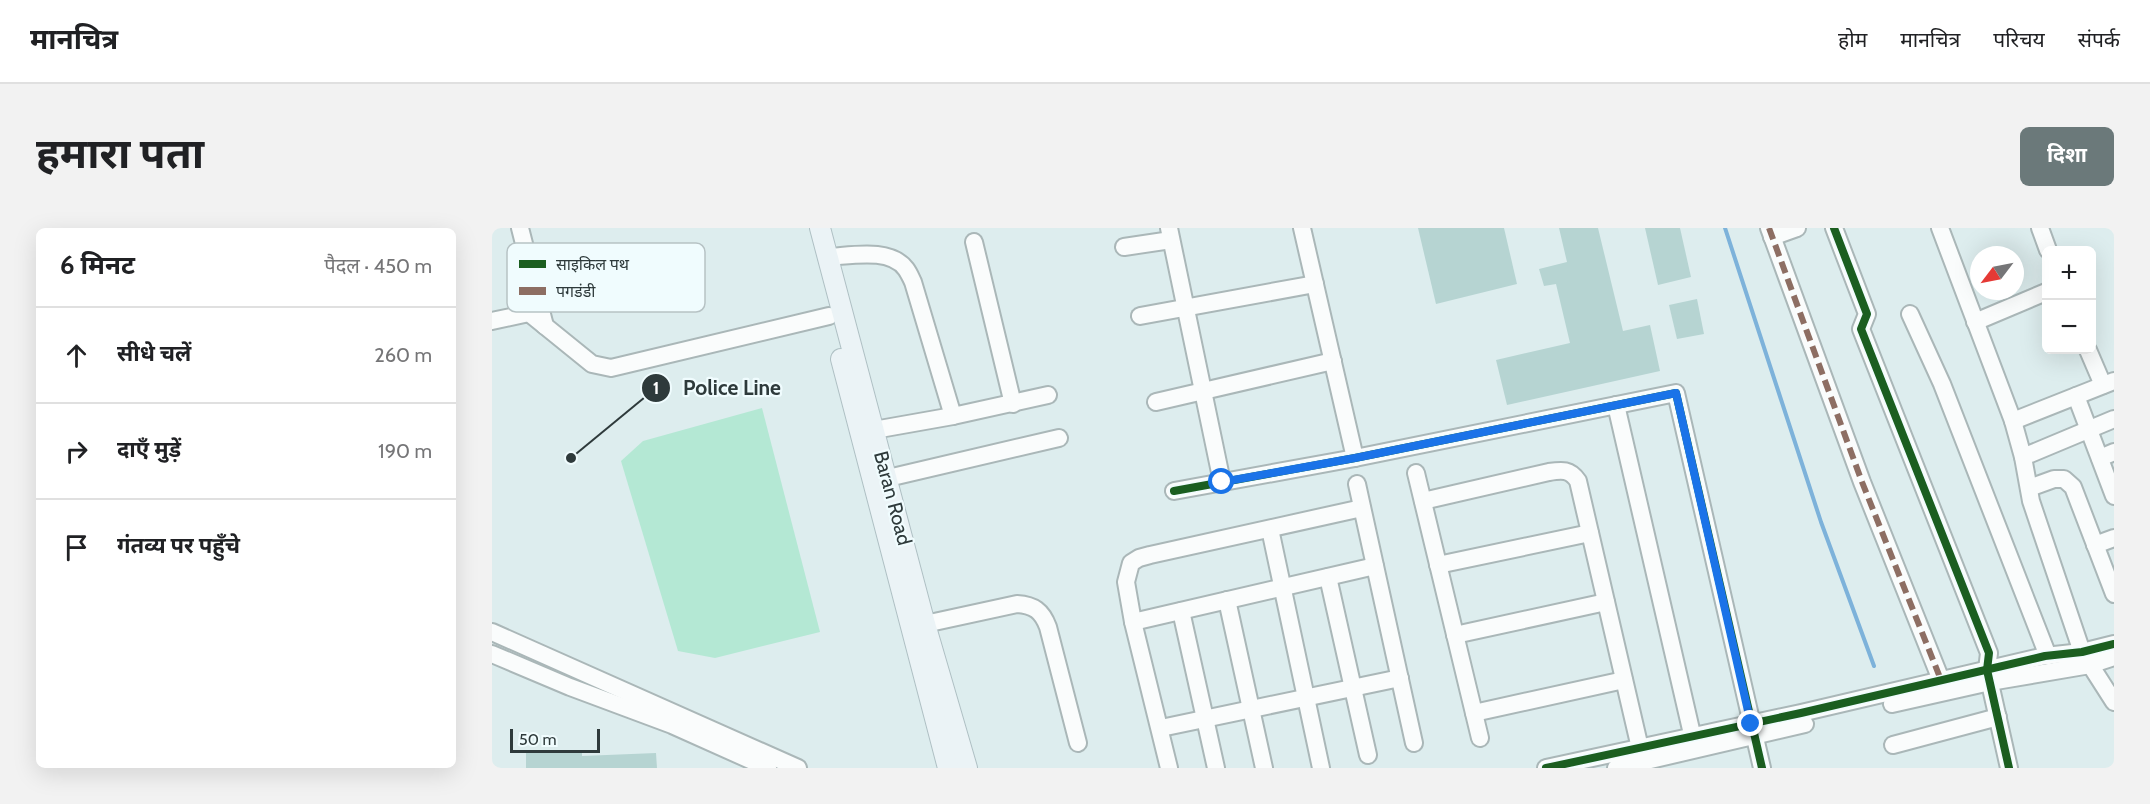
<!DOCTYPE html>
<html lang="hi">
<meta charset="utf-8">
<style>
body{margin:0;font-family:Cabin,"Noto Sans Devanagari",sans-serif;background:#f2f2f2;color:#202124}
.controls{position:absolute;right:18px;top:18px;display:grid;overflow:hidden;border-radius:9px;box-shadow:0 6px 24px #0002}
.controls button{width:54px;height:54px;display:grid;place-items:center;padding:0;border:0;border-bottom:2px solid #e0e0e0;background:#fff;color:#202124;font:30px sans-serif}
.compass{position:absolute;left:1478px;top:18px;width:54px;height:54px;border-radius:50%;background:#fff;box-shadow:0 6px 24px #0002;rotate:238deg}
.scale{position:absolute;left:18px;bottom:15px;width:90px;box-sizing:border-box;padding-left:6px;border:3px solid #2e3a3b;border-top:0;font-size:16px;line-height:21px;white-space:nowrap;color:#2e3a3b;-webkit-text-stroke:4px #f0fcfe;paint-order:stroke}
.stop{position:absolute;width:18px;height:18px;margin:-14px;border:4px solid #1a73e8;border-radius:50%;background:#fff}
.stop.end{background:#1a73e8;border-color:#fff;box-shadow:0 2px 6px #0008}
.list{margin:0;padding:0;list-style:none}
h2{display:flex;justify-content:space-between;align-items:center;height:78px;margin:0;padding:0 24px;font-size:26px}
h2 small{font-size:20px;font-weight:400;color:#757577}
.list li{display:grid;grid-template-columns:39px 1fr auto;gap:18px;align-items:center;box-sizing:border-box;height:96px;padding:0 24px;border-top:2px solid #e0e0e0}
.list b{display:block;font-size:22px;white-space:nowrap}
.list em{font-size:20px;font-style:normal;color:#757577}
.icon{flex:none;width:33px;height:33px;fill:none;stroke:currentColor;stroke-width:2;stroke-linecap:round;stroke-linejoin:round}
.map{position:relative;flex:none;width:1622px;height:540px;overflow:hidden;border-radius:9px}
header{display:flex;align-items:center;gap:36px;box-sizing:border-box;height:84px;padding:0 30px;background:#fff;border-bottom:2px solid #e0e0e0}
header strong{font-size:28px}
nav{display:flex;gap:33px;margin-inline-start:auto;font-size:21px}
.intro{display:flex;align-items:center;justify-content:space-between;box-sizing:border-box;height:144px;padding:0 36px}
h1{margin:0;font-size:42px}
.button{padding:15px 27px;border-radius:9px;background:#6b797a;color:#fff;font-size:21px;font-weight:700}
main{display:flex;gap:36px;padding:0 36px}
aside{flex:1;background:#fff;border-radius:9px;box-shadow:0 6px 24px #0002}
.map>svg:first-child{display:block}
.green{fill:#b4e8d4}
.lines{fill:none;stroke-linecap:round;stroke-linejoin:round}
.stream{stroke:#7db2da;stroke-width:4}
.building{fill:#b6d4d2}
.minor-casing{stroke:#aab7b8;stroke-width:20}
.major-casing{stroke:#afc0c4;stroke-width:22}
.minor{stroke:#fafcfc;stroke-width:16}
.major{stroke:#ebf3f6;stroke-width:20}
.quiet{stroke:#8d6e63;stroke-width:6;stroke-dasharray:12 6;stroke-linecap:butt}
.cycleway-casing{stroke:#f0fcfe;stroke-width:11}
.cycleway{stroke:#1b5e20;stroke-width:8}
.route{stroke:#1a73e8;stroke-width:8}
.labels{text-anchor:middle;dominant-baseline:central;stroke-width:4.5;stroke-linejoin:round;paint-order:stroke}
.street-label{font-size:20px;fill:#2e3a3b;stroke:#f0fcfe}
.key{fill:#f0fcfe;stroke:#b6c2c4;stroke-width:1.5}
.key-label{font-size:16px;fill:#2e3a3b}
.leader{fill:none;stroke:#2e3a3b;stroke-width:2}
.callout-dot{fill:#2e3a3b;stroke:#f0fcfe;stroke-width:2}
.mark-label{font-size:18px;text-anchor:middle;font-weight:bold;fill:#fff}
.callout-label{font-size:21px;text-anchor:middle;font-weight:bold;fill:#2e3a3b;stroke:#f0fcfe;stroke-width:4.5;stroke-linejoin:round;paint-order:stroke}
</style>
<header>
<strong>मानचित्र</strong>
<nav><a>होम</a><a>मानचित्र</a><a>परिचय</a><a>संपर्क</a></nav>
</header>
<div class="intro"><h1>हमारा पता</h1><a class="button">दिशा</a></div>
<main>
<aside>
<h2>6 मिनट<small>पैदल · 450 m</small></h2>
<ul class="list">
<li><svg class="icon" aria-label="ahead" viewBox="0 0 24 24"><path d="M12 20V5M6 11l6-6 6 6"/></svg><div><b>सीधे चलें</b></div><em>260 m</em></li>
<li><svg class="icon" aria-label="right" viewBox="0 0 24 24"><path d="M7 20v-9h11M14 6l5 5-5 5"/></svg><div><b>दाएँ मुड़ें</b></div><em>190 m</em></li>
<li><svg class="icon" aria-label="arrive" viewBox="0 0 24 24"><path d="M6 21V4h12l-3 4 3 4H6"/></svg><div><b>गंतव्य पर पहुँचे</b></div></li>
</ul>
</aside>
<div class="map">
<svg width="1622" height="540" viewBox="0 0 1622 540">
<rect width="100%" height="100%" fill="#ddedee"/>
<!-- green -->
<polygon class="green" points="270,180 328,404 223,430 186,423 129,233 151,213"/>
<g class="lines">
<!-- stream -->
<polyline class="stream" points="1233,0 1329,294 1382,438"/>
</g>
<!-- building -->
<g class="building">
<polygon points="926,0 1012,0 1025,56 944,76"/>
<polygon points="1067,0 1106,0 1131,103 1158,97 1168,143 1015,177 1004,132 1078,115 1064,56 1052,58 1047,41 1075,34"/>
<polygon points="1153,0 1188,0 1199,49 1166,57"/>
<polygon points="1205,71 1212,106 1185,111 1177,77"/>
<polygon points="90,523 90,528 164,525 165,540 34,540 34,525"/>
</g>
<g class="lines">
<defs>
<g id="minor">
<polyline points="28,0 53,98"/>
<polyline points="677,0 730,254"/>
<polyline points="810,0 863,230"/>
<polyline points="1277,0 1370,254 1449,452"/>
<polyline points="1342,0 1375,86 1369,101 1497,425 1495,442 1517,540"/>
<polyline points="1448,0 1521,193 1531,229 1539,273 1590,424 1622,474"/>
<polyline points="1548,0 1556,22"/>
<polyline points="1280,9 1305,0"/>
<polyline points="482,14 521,176"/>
<polyline points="632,19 679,12"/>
<path d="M335 29C358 28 398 19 414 41 417 45 419 50 421 54L461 188"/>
<polyline points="1418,86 1450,156 1556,428"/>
<polyline points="648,88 823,56"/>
<polyline points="0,93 37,85 100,136 119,140 337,88"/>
<polyline points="1483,94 1554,64"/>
<polyline points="1596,122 1611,157"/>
<polyline points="1584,168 1622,268"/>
<polyline points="664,174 841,133"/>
<polyline points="1124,177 1203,519"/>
<polyline points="1521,193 1622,153"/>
<polyline points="382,202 461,188 556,167"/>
<polyline points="1531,229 1622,191"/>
<polyline points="1608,230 1622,224"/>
<polyline points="924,245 988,510"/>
<polyline points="396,250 567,210"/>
<polyline points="865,256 922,515"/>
<polyline points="1537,260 1562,251 1572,251 1581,259 1622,366"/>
<polyline points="682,263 863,230 1184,165 1270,540"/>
<path d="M931 273 1057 244C1070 242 1078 241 1086 253L1148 520"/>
<polyline points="778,301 829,540"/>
<polyline points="1603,317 1622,310"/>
<polyline points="946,337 1098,305"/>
<polyline points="836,349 876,527"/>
<polyline points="735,372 772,540"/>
<polyline points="689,383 724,540"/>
<polyline points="641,394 883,338"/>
<path d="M433 396 525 376C542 377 550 383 556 399L586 515"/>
<polyline points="0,404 306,540"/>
<polyline points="963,407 1114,374"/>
<polyline points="0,426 78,459 180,497 276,540"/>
<polyline points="1400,476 1498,454 1598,437 1622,429"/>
<polyline points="982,485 1132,452"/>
<polyline points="669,500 908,450"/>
<polyline points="1401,517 1506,489"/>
<polyline points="677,540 641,394 634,354 639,335 647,330 658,327 870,280"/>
<polyline points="1054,540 1309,485 1553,428 1590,424 1622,416"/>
<polyline points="1124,540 1313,496"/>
</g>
<g id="major">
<polyline points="328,0 433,396 475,540"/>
<polyline points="349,131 456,540"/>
</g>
</defs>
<!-- minor casing -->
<use href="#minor" class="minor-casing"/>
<!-- major casing -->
<use href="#major" class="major-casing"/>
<!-- minor -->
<use href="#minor" class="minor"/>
<!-- major -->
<use href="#major" class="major"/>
<!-- quiet -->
<polyline class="quiet" points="1277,0 1370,254 1449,452"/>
<defs>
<g id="cycleway">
<polyline points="1342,0 1375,86 1369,101 1497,425 1495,442 1517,540"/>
<polyline points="682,263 863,230 1184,165 1270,540"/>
<polyline points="1054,540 1309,485 1553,428 1590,424 1622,416"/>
</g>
</defs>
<!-- cycleway casing -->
<use href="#cycleway" class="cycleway-casing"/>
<!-- cycleway -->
<use href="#cycleway" class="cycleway"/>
</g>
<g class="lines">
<!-- route -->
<polyline class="route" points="730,254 863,230 1184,165 1259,496"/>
</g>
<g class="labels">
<!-- street labels -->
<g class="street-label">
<text transform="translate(401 270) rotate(75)">Baran Road</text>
</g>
</g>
<!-- legend -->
<rect x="15" y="15" width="198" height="69" rx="9" class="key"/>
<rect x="27" y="32" width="27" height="8" fill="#1b5e20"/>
<rect x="27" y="59" width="27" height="8" fill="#8d6e63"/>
<g class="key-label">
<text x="64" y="42">साइकिल पथ</text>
<text x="64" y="69">पगडंडी</text>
</g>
<!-- callouts -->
<path class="leader" d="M79 230L164 160"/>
<g class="callout-dot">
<circle cx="79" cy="230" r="6"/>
<circle cx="164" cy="160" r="15"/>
</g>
<g class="mark-label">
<text x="164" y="166">1</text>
</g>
<g class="callout-label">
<text x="240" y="167">Police Line</text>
</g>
</svg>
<div class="controls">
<button>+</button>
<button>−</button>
</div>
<svg class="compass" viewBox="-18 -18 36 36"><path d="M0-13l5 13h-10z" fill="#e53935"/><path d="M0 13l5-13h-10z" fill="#757577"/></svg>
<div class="scale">50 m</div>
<div class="stop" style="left:730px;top:254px"></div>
<div class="stop end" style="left:1259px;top:496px"></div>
</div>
</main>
